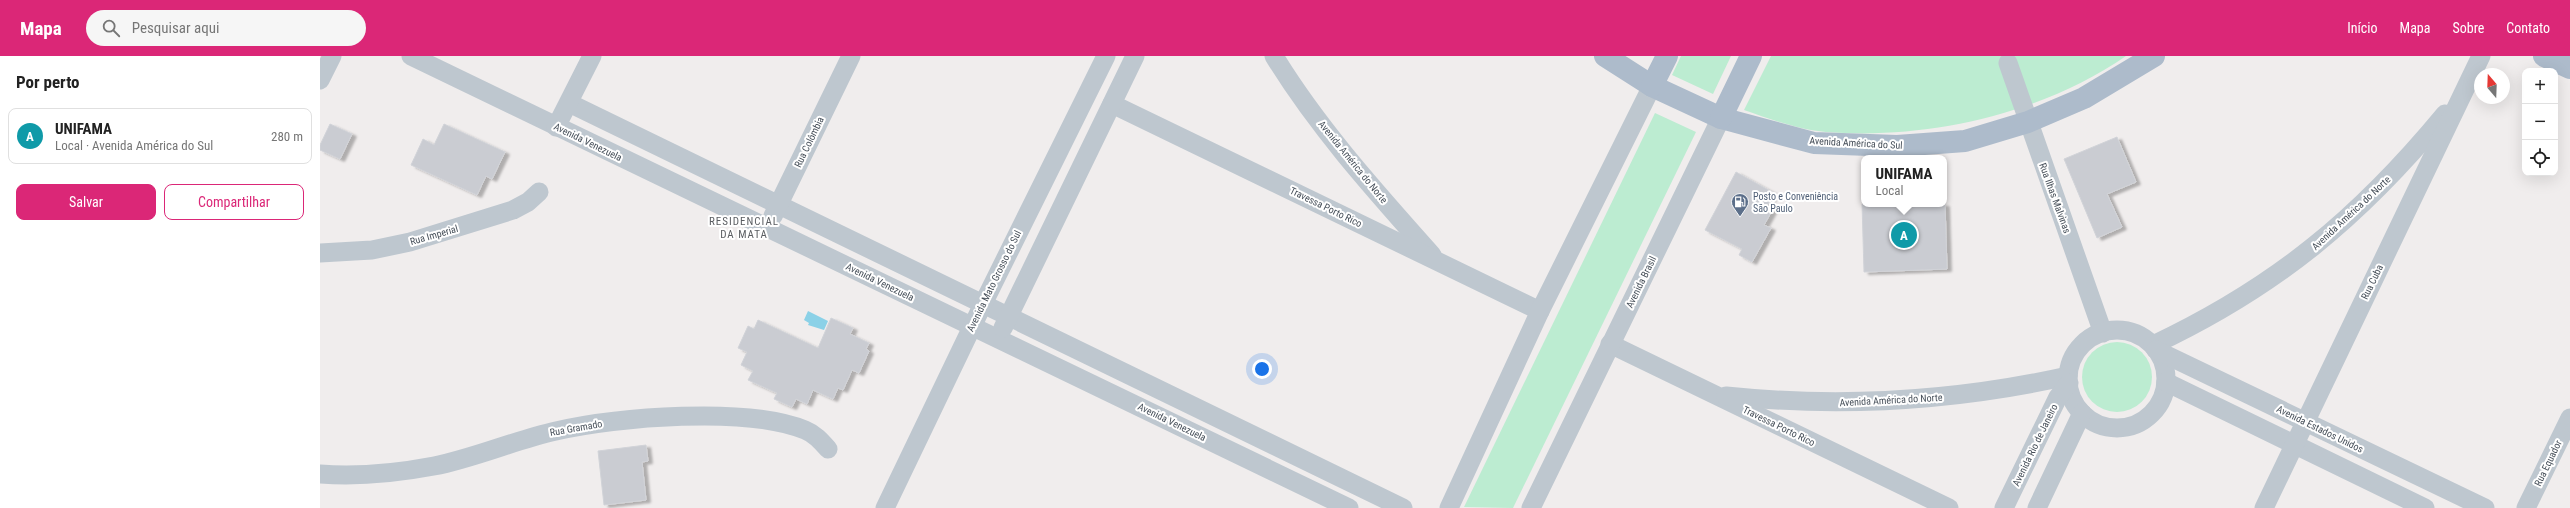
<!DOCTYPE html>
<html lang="pt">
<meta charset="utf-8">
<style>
body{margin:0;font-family:"Roboto Condensed",sans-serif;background:#f6f6f6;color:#222}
.controls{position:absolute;right:12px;top:12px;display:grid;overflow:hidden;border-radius:8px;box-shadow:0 4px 16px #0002}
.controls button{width:36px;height:36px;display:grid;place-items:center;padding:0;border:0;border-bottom:1px solid #e0e0e0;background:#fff;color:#222;font:20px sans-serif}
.compass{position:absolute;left:2154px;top:12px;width:36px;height:36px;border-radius:50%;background:#fff;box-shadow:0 4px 16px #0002;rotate:341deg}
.you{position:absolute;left:942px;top:313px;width:14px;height:14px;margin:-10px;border:3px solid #fff;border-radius:50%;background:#1a73e8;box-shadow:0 0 0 6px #1a73e833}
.badge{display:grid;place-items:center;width:26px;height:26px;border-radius:50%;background:#db2777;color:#fff;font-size:13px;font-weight:700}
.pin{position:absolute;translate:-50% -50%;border:2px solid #fff;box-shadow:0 1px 4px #0006}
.popup{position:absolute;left:1541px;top:99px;width:86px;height:52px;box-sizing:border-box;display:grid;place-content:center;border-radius:8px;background:#fff;filter:drop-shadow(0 1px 3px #0005);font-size:13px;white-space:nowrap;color:#767676}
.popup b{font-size:15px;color:#222}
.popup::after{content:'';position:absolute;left:50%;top:100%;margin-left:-8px;border:8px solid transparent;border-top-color:#fff}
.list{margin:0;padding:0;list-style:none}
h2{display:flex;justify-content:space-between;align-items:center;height:52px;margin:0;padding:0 16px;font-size:17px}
h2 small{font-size:13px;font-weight:400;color:#767676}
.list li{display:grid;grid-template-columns:26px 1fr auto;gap:12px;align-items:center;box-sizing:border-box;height:56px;margin:0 8px 8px;padding:0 8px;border:1px solid #e0e0e0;border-radius:8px}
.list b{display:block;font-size:15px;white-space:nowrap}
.list p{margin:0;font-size:13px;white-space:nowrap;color:#767676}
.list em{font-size:13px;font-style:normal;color:#767676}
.actions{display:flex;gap:8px;padding:12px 16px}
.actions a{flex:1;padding:9px 0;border:1px solid #db2777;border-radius:8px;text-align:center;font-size:14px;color:#db2777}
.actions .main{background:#db2777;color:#fff}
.icon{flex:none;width:22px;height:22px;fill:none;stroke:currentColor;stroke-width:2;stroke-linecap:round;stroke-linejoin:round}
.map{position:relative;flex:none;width:2250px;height:452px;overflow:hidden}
header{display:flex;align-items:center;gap:24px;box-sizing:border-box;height:56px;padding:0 20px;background:#db2777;color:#fff}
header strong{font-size:19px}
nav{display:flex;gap:22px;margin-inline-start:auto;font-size:14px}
.search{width:280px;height:36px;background:#f6f6f6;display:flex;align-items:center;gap:10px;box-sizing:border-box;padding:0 14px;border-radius:22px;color:#767676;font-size:15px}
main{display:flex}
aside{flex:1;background:#fff}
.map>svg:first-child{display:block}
.green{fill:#bcecd1}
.water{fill:#8bd1e7}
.building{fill:#caccd2;stroke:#d1d3d8;filter:url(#shadow)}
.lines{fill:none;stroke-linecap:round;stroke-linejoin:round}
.minor{stroke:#bec7cf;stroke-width:19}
.major{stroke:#adbbcb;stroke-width:22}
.labels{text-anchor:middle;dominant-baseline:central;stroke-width:4;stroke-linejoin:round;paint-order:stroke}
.street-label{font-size:10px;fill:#464f59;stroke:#fff}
.service-label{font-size:10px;fill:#4e5e75;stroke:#fff;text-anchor:start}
.neighbourhood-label{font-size:11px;letter-spacing:1px;fill:#5a5d61;stroke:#fff}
</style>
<header>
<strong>Mapa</strong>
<div class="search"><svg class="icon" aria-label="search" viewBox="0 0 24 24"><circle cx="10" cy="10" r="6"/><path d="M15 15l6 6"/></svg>Pesquisar aqui</div>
<nav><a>Início</a><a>Mapa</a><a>Sobre</a><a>Contato</a></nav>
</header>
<main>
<aside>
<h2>Por perto<small></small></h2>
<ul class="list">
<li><span class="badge" style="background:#0f9aa8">A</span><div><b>UNIFAMA</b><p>Local · Avenida América do Sul</p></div><em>280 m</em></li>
</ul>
<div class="actions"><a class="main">Salvar</a><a>Compartilhar</a></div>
</aside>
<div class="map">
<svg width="2250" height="452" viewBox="0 0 2250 452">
<defs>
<filter id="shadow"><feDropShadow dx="4.5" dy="2.5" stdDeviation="1" flood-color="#0004"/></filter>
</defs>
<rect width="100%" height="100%" fill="#f0eded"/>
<!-- green -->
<g class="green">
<polygon points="1361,0 1411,0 1393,38 1352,19"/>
<path d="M1451 0H1806C1722 58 1608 84 1506 76 1479 74 1450 63 1424 54Z"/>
<polygon points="1335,57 1376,76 1193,452 1144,451"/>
<circle cx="1797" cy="321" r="35"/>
</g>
<!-- water -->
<polygon class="water" points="488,255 508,265 504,274 488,269 489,267 484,264"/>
<!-- building -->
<g class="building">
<polygon points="10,68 32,78 20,103 0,94 0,89"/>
<polygon points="124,68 185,96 172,123 166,120 157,139 91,109 103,83 114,89"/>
<polygon points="1797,81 1816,126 1787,138 1802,171 1777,182 1744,103"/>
<polygon points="1416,116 1454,137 1447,150 1453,153 1444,169 1451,172 1432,206 1419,199 1422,193 1385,174"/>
<polygon points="1542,148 1625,148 1627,213 1544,216"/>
<polygon points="511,262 533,272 530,278 549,287 546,293 549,295 539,317 532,314 523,334 518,332 513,343 493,334 487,348 476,343 472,351 454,343 457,337 428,324 433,315 421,309 427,296 418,292 428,270 434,273 438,264 498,292"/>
<polygon points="326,389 328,405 322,406 326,444 284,449 278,395"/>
</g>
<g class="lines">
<!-- minor -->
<g class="minor">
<polyline points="91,0 1029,452"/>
<path d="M954 0C998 72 1056 136 1112 199"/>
<polyline points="1688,7 1783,277"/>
<polyline points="0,24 12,0"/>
<polyline points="249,47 1083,452"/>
<polyline points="792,48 1220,255"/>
<polyline points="236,71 272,0"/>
<polyline points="453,160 531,0"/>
<polyline points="0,197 52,194 90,186 193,154 208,146 219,136"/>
<polyline points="683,272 815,0"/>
<circle cx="1797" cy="323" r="49"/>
<polyline points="1290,288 1629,452"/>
<path d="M1833 289C1956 231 2039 162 2125 58"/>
<polyline points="1836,294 2165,452"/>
<polyline points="1846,326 2105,452"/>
<path d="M1406 340C1522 352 1635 345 1748 320"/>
<path d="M0 418C38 421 77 417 114 410 155 402 195 384 236 375 297 361 427 350 485 374 495 378 501 385 508 393"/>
<polyline points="565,452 663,248 786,0"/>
<polyline points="1129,452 1220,255 1332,30"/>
<polyline points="1211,452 1401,62"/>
<polyline points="1684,452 1738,341 1749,327"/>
<polyline points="1717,452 1762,357"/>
<polyline points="1944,452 2161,0"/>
<polyline points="2206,452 2250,362"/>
</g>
<!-- major -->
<g class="major">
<polyline points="1285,0 1332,30 1401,62 1494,87 1577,90 1645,85 1708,66 1764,42 1834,0"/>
<polyline points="2224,0 2250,12"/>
<polyline points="1332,30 1347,0"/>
<polyline points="1401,62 1431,0"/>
</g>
</g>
<!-- icons -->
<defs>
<symbol id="fuel-pin" viewBox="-11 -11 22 30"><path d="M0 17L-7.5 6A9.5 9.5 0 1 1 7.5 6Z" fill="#5c6f8a" stroke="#fff"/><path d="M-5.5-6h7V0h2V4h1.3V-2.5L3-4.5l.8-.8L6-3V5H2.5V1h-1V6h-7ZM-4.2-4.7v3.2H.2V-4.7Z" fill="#fff"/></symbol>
</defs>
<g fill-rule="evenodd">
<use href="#fuel-pin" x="1410" y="136" width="20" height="27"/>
</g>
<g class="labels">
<!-- street labels -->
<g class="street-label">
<text transform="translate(268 86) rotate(26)">Avenida Venezuela</text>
<text transform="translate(489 86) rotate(-64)">Rua Colômbia</text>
<text transform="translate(1536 87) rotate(3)">Avenida América do Sul</text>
<text transform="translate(1033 106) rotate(51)">Avenida América do Norte</text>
<text transform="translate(1735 142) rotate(70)">Rua Ilhas Malvinas</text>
<text transform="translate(1006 151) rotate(26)">Travessa Porto Rico</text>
<text transform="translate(2031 157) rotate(-43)">Avenida América do Norte</text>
<text transform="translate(114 179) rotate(-16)">Rua Imperial</text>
<text transform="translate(674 225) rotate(-64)">Avenida Mato Grosso do Sul</text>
<text transform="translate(560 226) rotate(26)">Avenida Venezuela</text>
<text transform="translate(1321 226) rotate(-64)">Avenida Brasil</text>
<text transform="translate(2052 226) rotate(-64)">Rua Cuba</text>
<text transform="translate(1571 344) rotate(-3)">Avenida América do Norte</text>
<text transform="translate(852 366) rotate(26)">Avenida Venezuela</text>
<text transform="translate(1459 370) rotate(26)">Travessa Porto Rico</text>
<text transform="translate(256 372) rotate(-10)">Rua Gramado</text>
<text transform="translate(2000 373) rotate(26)">Avenida Estados Unidos</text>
<text transform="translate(1715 389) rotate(-64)">Avenida Rio de Janeiro</text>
<text transform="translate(2228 407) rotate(-64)">Rua Equador</text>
</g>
<!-- service labels -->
<g class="service-label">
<text x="1433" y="140">Posto e Conveniência<tspan x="1433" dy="12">São Paulo</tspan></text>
</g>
<!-- neighbourhood labels -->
<g class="neighbourhood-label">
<text x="424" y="165">RESIDENCIAL<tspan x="424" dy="13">DA MATA</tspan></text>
</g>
</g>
</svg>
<div class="controls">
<button>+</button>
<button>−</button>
<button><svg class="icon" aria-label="locate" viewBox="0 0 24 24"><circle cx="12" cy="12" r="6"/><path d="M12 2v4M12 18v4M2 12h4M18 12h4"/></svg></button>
</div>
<svg class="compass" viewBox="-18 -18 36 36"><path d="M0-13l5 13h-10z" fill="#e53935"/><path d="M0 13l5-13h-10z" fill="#767676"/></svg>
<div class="you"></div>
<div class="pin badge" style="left:1584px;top:179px;background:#0f9aa8">A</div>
<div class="popup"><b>UNIFAMA</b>Local</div>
</div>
</main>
